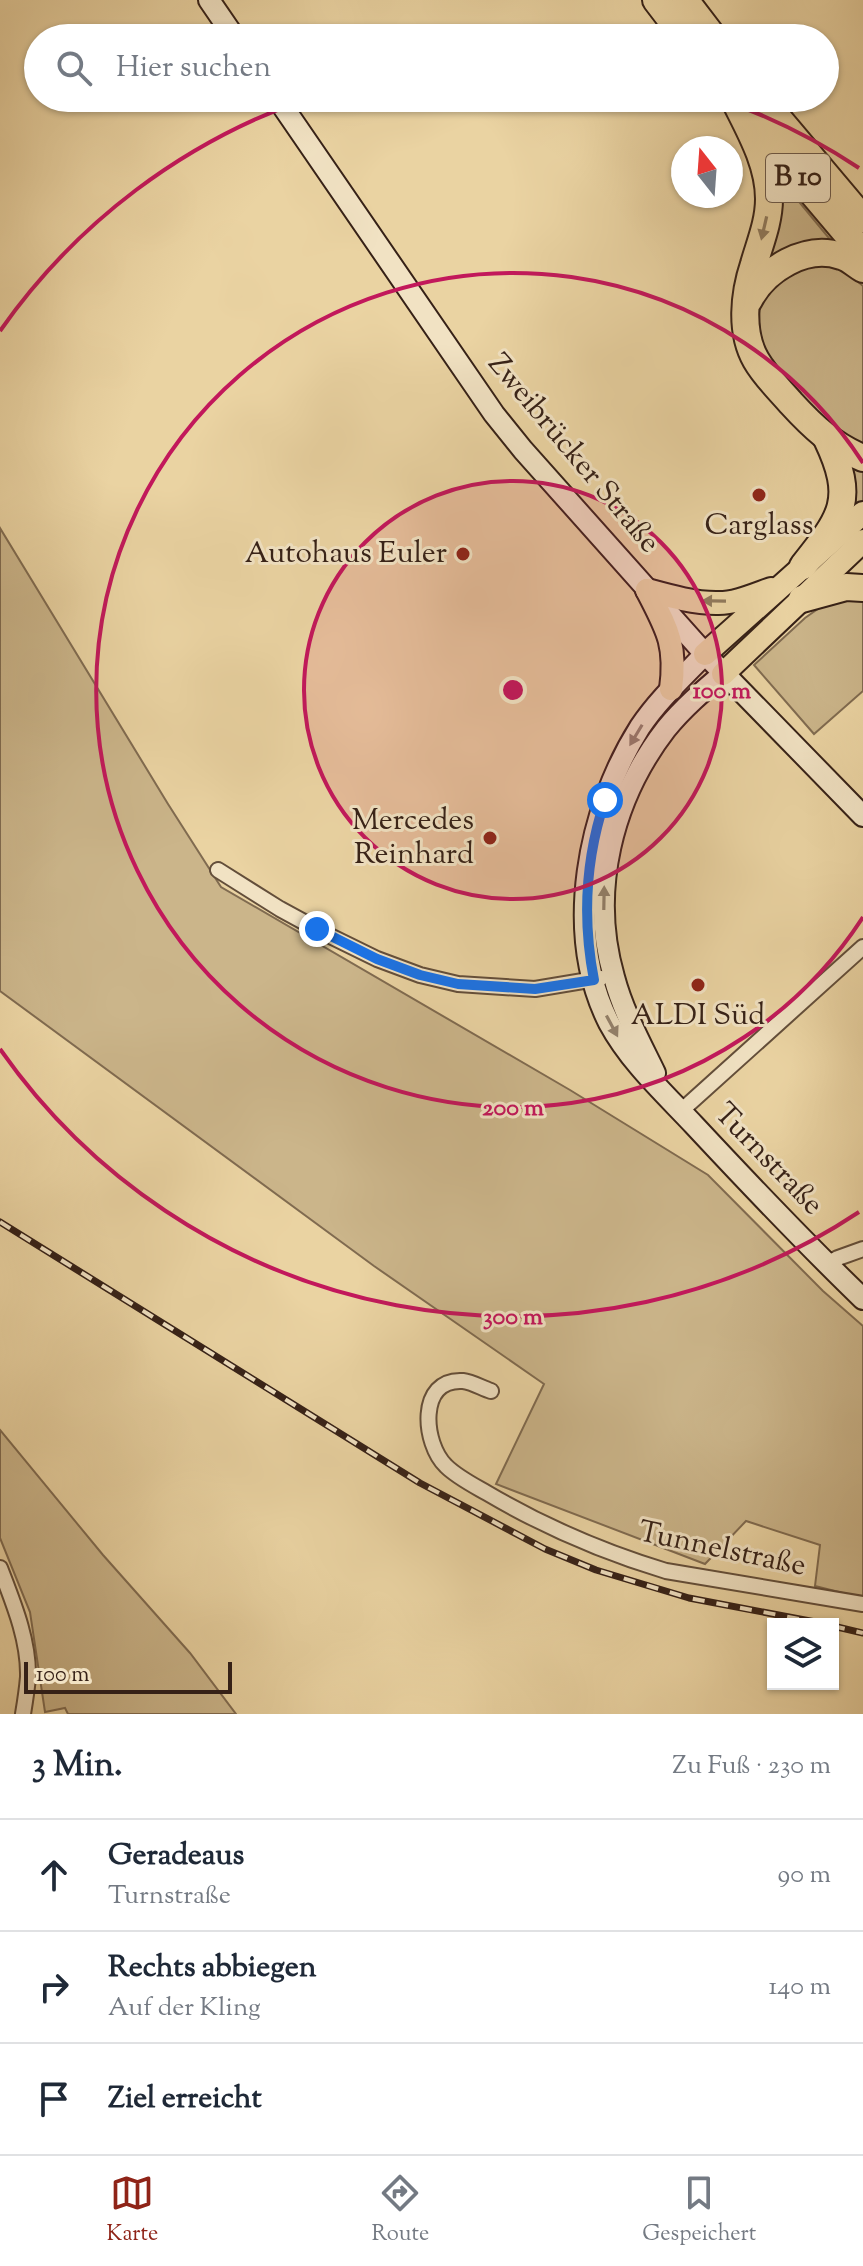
<!DOCTYPE html>
<html lang="de">
<meta charset="utf-8">
<style>
body{margin:0;font-family:"Sorts Mill Goudy",serif;background:#f2f2f3;color:#1f2937}
.controls{position:absolute;right:24px;bottom:24px;display:grid;overflow:hidden;border-radius:0px;box-shadow:0 2px 6px #0004}
.controls button{width:72px;height:72px;display:grid;place-items:center;padding:0;border:0;border-bottom:2px solid #e0e1e3;background:#fff;color:#1f2937;font:40px sans-serif}
.compass{position:absolute;left:671px;top:136px;width:72px;height:72px;border-radius:50%;background:#fff;box-shadow:0 2px 6px #0004;rotate:343deg}
.scale{position:absolute;left:24px;bottom:20px;width:208px;box-sizing:border-box;padding-left:8px;border:4px solid #362117;border-top:0;font-size:22px;line-height:28px;white-space:nowrap;color:#362117;-webkit-text-stroke:6px #f1e2c3;paint-order:stroke}
.stop{position:absolute;width:24px;height:24px;margin:-18px;border:6px solid #1a73e8;border-radius:50%;background:#fff}
.stop.end{background:#1a73e8;border-color:#fff;box-shadow:0 2px 8px #0008}
.list{margin:0;padding:0;list-style:none}
h2{display:flex;justify-content:space-between;align-items:center;height:104px;margin:0;padding:0 32px;font-size:34px}
h2 small{font-size:26px;font-weight:400;color:#747a83}
.list li{display:grid;grid-template-columns:52px 1fr auto;gap:24px;align-items:center;box-sizing:border-box;height:112px;padding:0 32px;border-top:2px solid #e0e1e3}
.list b{display:block;font-size:30px;white-space:nowrap}
.list p{margin:0;font-size:26px;white-space:nowrap;color:#747a83}
.list em{font-size:26px;font-style:normal;color:#747a83}
.icon{flex:none;width:44px;height:44px;fill:none;stroke:currentColor;stroke-width:2;stroke-linecap:round;stroke-linejoin:round}
.map{position:relative;flex:none;width:863px;height:1714px;overflow:hidden}
.search{position:absolute;background:#fff;box-shadow:0 2px 6px #0004;left:24px;right:24px;top:24px;height:88px;display:flex;align-items:center;gap:20px;box-sizing:border-box;padding:0 28px;border-radius:44px;color:#747a83;font-size:30px}
.sheet{height:440px;background:#fff}
nav{display:flex;justify-content:space-around;align-items:center;box-sizing:border-box;height:112px;border-top:2px solid #e0e1e3;background:#fff;font-size:22px;color:#747a83}
nav a{display:grid;justify-items:center;gap:4px}
nav .on{color:#8f2418}
.map>svg:first-child{display:block}
.green{fill:#cbb58a;stroke:#806b50;stroke-width:2}
.lines{fill:none;stroke-linecap:round;stroke-linejoin:round}
.street-casing{stroke:#634e3a;stroke-width:18}
.secondary-casing{stroke:#362117;stroke-width:24}
.primary-casing{stroke:#362117;stroke-width:26}
.highway-casing{stroke:#362117;stroke-width:30}
.street{stroke:#f1e2c3;stroke-width:14}
.secondary{stroke:#f1e2c3;stroke-width:20}
.primary{stroke:#ead3a2;stroke-width:22}
.highway{stroke:#ead3a2;stroke-width:26}
.rail-casing{stroke:#362117;stroke-width:7}
.rail{stroke:#f1e2c3;stroke-width:4;stroke-dasharray:12;stroke-linecap:butt}
.oneway{fill:#907a5c}
.oneway2{fill:#94826d}
.route{stroke:#1a73e8;stroke-width:10}
.ring{fill:none;stroke:#c2185b;stroke-width:4}
.poi-dot{fill:#8f2418;stroke:#f1e2c3;stroke-width:3}
.labels{text-anchor:middle;dominant-baseline:central;stroke-width:6;stroke-linejoin:round;paint-order:stroke}
.shield{fill:#f1e2c3;stroke:#6e5b4b;stroke-width:2}
.shield-label{font-size:28px;font-weight:bold;fill:#362117}
.street-label{font-size:30px;fill:#362117;stroke:#f1e2c3}
.poi-label{font-size:30px;fill:#362117;stroke:#f1e2c3}
.centre{fill:#c2185b;stroke:#f1e2c3;stroke-width:4}
.ring-label{font-size:24px;text-anchor:middle;font-weight:bold;fill:#c2185b;stroke:#f1e2c3;stroke-width:6;stroke-linejoin:round;paint-order:stroke}
</style>
<div class="map">
<svg width="863" height="1714" viewBox="0 0 863 1714">
<rect width="100%" height="100%" fill="#ead3a2"/>
<filter id="stains"><feTurbulence type="fractalNoise" baseFrequency=".0025" numOctaves="4"/><feColorMatrix values="0 0 0 0 .2 0 0 0 0 .09 0 0 0 0 .02 0 0 0 .5 -.17"/></filter>
<radialGradient id="worn" r=".72"><stop offset=".6" stop-color="#630" stop-opacity="0"/><stop offset="1" stop-color="#630" stop-opacity=".3"/></radialGradient>
<!-- green -->
<g class="green">
<polygon points="777,175 838,249 760,271"/>
<path d="M825 265 845 271 863 286V448C827 422 780 389 763 346 758 332 759 317 760 302L791 270Z"/>
<polygon points="846,459 863,466 863,501 844,517"/>
<polygon points="0,528 168,804 221,887 570,1090 708,1175 823,1291 863,1326 863,1598 815,1586 820,1545 746,1521 705,1564 496,1484 544,1384 374,1266 0,991"/>
<polygon points="863,595 863,691 814,734 754,665 805,618 832,599"/>
<polygon points="0,1430 103,1555 190,1653 236,1714 68,1714 65,1708 45,1712 30,1612 0,1538"/>
</g>
<g class="lines">
<defs>
<g id="street">
<polyline points="218,870 280,909 326,934 377,959 420,975 458,984 535,989 601,978"/>
<polyline points="681,1111 863,947"/>
<polyline points="827,1264 838,1258 863,1249"/>
<path d="M491 1391C482 1388 472 1382 463 1381 417 1378 423 1444 446 1466 457 1477 473 1485 487 1493 543 1526 603 1552 666 1571L863 1604"/>
<path d="M0 1568C13 1602 29 1640 28 1677 27 1689 25 1702 23 1714"/>
</g>
<g id="secondary">
<polyline points="209,0 235,38"/>
<polyline points="277,98 494,414 523,450 705,654 863,816"/>
<path d="M705 654C682 678 658 700 640 727 588 809 563 932 609 1023 630 1062 664 1093 694 1125 749 1184 805 1243 863 1299"/>
<path d="M655 1073C640 1042 623 1011 614 977 589 891 612 799 666 729 683 708 703 691 723 674"/>
</g>
<g id="primary">
<path d="M647 590C669 596 693 603 716 603 734 604 754 595 771 589"/>
<path d="M647 590C667 629 677 644 671 689"/>
<polyline points="705,654 863,513"/>
<polyline points="723,674 863,541"/>
</g>
<g id="highway">
<polyline points="656,0 685,38"/>
<polyline points="685,0 714,38"/>
<polyline points="761,98 863,219"/>
<path d="M735 101C750 131 769 164 769 199 769 222 760 243 754 264 744 294 740 332 756 360 765 376 779 389 791 403 812 426 833 446 863 458"/>
<polyline points="755,125 863,253"/>
<path d="M749 300C765 269 806 244 841 256 849 258 856 265 863 269"/>
<path d="M803 566C842 517 856 500 827 439"/>
<polyline points="802,599 846,587 863,588"/>
</g>
</defs>
<!-- street casing -->
<use href="#street" class="street-casing"/>
<!-- secondary casing -->
<use href="#secondary" class="secondary-casing"/>
<!-- primary casing -->
<use href="#primary" class="primary-casing"/>
<!-- highway casing -->
<use href="#highway" class="highway-casing"/>
<!-- street -->
<use href="#street" class="street"/>
<!-- secondary -->
<use href="#secondary" class="secondary"/>
<!-- primary -->
<use href="#primary" class="primary"/>
<!-- highway -->
<use href="#highway" class="highway"/>
<defs>
<g id="rail">
<polyline points="0,1222 420,1483 545,1549 596,1570 689,1598 826,1624"/>
<polyline points="833,1626 863,1633"/>
</g>
</defs>
<!-- rail casing -->
<use href="#rail" class="rail-casing"/>
<!-- rail -->
<use href="#rail" class="rail"/>
</g>
<!-- one-way arrows -->
<defs><path id="oneway-solid" d="M-6-.8H1V-3.2L6.5 0L1 3.2V.8H-6Z" transform="scale(2)"/></defs>
<g class="oneway">
<use href="#oneway-solid" transform="translate(764 228) rotate(103)"/>
<use href="#oneway-solid" transform="translate(714 601) rotate(-179)"/>
</g>
<g class="oneway2">
<use href="#oneway-solid" transform="translate(636 735) rotate(121)"/>
<use href="#oneway-solid" transform="translate(604 898) rotate(-89)"/>
<use href="#oneway-solid" transform="translate(612 1026) rotate(62)"/>
</g>
<g class="lines">
<!-- route -->
<path class="route" d="M317 929 377 959 420 975 458 984 535 989 594 980C582 918 585 860 605 800"/>
</g>
<!-- distance rings -->
<circle cx="513" cy="690" r="209" fill="#c2185b" fill-opacity=".12"/>
<g class="ring">
<circle cx="513" cy="690" r="209"/>
<path d="M863 917A417 417 0 1 1 863 463"/>
<path d="M859 1212A626 626 0 0 1 0 1049M0 331A626 626 0 0 1 309 98M717 98A626 626 0 0 1 859 168"/>
</g>
<!-- markers -->
<g class="poi-dot">
<circle cx="759" cy="495" r="8"/>
<circle cx="463" cy="554" r="8"/>
<circle cx="490" cy="838" r="8"/>
<circle cx="698" cy="985" r="8"/>
</g>
<g class="labels">
<!-- shield labels -->
<rect class="shield" x="766" y="154" width="64" height="48" rx="6"/>
<g class="shield-label">
<text x="798" y="178">B 10</text>
</g>
<!-- street labels -->
<g class="street-label">
<text transform="translate(573 454) rotate(50)">Zweibrücker Straße</text>
<text transform="translate(768 1160) rotate(46)">Turnstraße</text>
<text transform="translate(722 1550) rotate(12)">Tunnelstraße</text>
</g>
<!-- poi labels -->
<g class="poi-label">
<text x="759" y="526">Carglass</text>
<text x="447" y="554" text-anchor="end">Autohaus Euler</text>
<text x="474" y="821" text-anchor="end">Mercedes<tspan x="474" dy="34">Reinhard</tspan></text>
<text x="698" y="1016">ALDI Süd</text>
</g>
</g>
<circle cx="513" cy="690" r="12" class="centre"/>
<g class="ring-label">
<text x="722" y="698">100 m</text>
<text x="513" y="1115">200 m</text>
<text x="513" y="1324">300 m</text>
</g>
<rect width="100%" height="100%" filter="url(#stains)"/>
<rect width="100%" height="100%" fill="url(#worn)"/>
</svg>
<div class="controls">
<button><svg class="icon" aria-label="layers" viewBox="0 0 24 24"><path d="M12 4l9 5-9 5-9-5zM3 14l9 5 9-5"/></svg></button>
</div>
<svg class="compass" viewBox="-18 -18 36 36"><path d="M0-13l5 13h-10z" fill="#e53935"/><path d="M0 13l5-13h-10z" fill="#747a83"/></svg>
<div class="scale">100 m</div>
<div class="stop" style="left:605px;top:800px"></div>
<div class="stop end" style="left:317px;top:929px"></div>
<div class="search"><svg class="icon" aria-label="search" viewBox="0 0 24 24"><circle cx="10" cy="10" r="6"/><path d="M15 15l6 6"/></svg>Hier suchen</div>
</div>
<section class="sheet">
<h2>3 Min.<small>Zu Fuß · 230 m</small></h2>
<ul class="list">
<li><svg class="icon" aria-label="ahead" viewBox="0 0 24 24"><path d="M12 20V5M6 11l6-6 6 6"/></svg><div><b>Geradeaus</b><p>Turnstraße</p></div><em>90 m</em></li>
<li><svg class="icon" aria-label="right" viewBox="0 0 24 24"><path d="M7 20v-9h11M14 6l5 5-5 5"/></svg><div><b>Rechts abbiegen</b><p>Auf der Kling</p></div><em>140 m</em></li>
<li><svg class="icon" aria-label="arrive" viewBox="0 0 24 24"><path d="M6 21V4h12l-3 4 3 4H6"/></svg><div><b>Ziel erreicht</b></div></li>
</ul>
</section>
<nav>
<a class="on"><svg class="icon" aria-label="map" viewBox="0 0 24 24"><path d="M3 6l6-2 6 2 6-2v14l-6 2-6-2-6 2zM9 4v14M15 6v14"/></svg>Karte</a>
<a><svg class="icon" aria-label="directions" viewBox="0 0 24 24"><path d="M12 3l9 9-9 9-9-9zM9 14v-3h6M13 9l2 2-2 2"/></svg>Route</a>
<a><svg class="icon" aria-label="saved" viewBox="0 0 24 24"><path d="M7 4h10v16l-5-4-5 4z"/></svg>Gespeichert</a>
</nav>
